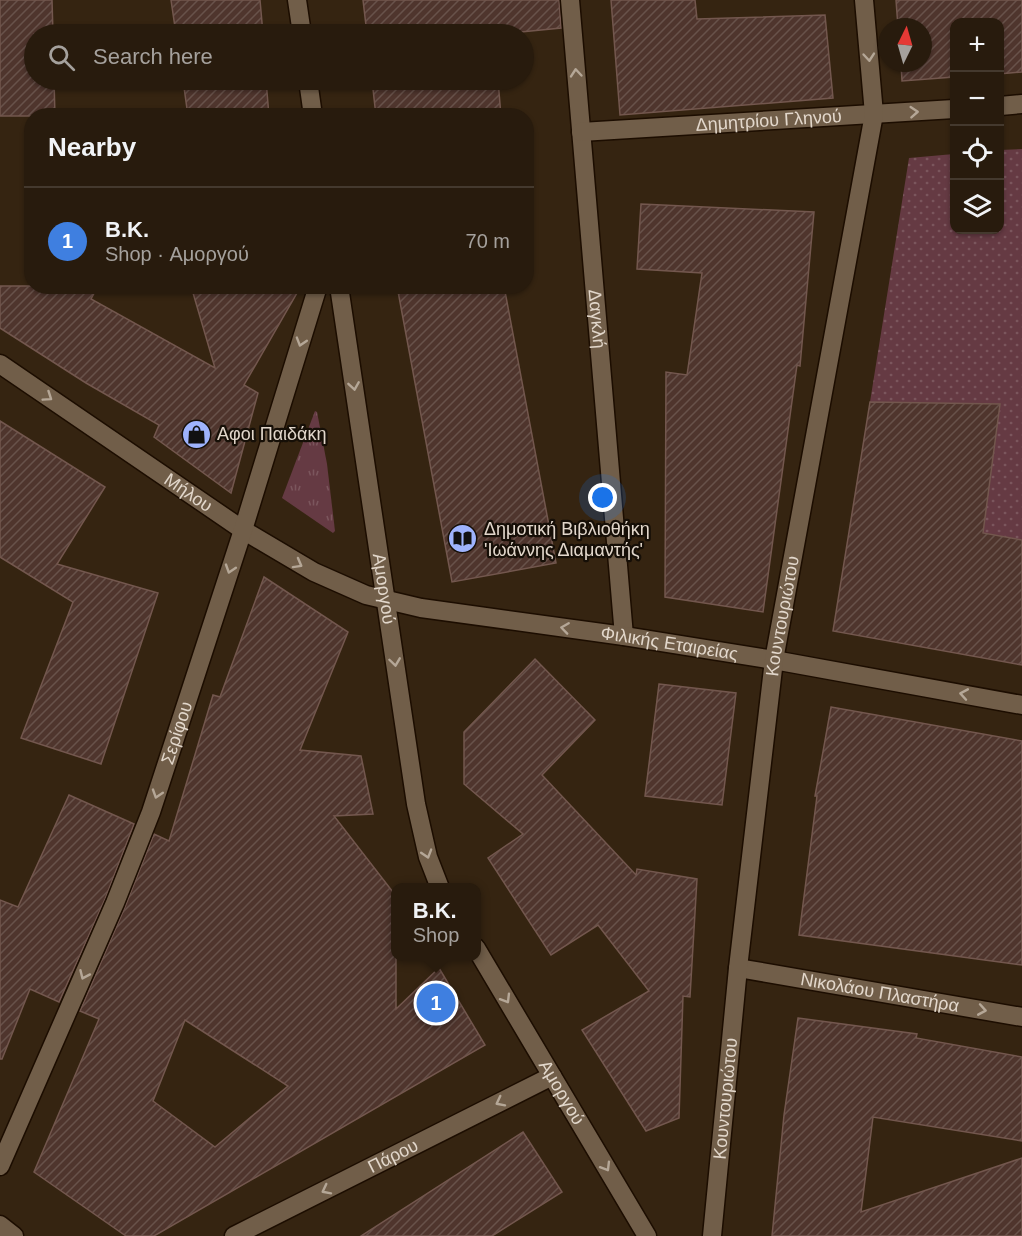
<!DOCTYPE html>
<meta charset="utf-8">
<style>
body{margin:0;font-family:Arial,sans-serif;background:#34281b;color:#f1f3f6}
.controls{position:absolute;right:18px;top:18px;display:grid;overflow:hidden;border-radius:12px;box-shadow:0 2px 4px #0004}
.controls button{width:54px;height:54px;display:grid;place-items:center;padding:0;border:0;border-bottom:2px solid #44392e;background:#281b0d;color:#f1f3f6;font:30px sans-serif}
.compass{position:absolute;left:878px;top:18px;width:54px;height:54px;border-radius:50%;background:#281b0d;box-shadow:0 2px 4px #0004;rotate:5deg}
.you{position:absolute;left:603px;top:498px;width:21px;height:21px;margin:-15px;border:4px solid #fff;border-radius:50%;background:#1a73e8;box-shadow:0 0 0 9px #1a73e833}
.badge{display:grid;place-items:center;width:39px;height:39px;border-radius:50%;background:#db2777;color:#fff;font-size:20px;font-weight:700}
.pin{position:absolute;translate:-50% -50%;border:3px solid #fff;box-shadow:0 2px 6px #0006}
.popup{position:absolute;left:391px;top:883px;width:90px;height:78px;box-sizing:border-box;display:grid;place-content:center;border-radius:12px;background:#281b0d;filter:drop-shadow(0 2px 4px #0005);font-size:20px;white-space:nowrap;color:#a5a19d}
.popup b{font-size:22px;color:#f1f3f6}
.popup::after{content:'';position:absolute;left:50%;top:100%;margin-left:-12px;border:12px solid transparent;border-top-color:#281b0d}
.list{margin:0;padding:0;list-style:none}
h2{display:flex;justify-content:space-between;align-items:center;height:78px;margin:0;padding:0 24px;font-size:26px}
h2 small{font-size:20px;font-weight:400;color:#a5a19d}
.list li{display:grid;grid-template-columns:39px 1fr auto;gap:18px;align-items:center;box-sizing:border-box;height:108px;padding:0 24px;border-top:2px solid #44392e}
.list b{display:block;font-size:22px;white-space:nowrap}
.list p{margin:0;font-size:20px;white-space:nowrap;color:#a5a19d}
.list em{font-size:20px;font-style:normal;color:#a5a19d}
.icon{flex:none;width:33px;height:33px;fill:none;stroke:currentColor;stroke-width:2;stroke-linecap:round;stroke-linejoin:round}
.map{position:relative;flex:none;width:1022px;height:1236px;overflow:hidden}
.search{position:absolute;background:#281b0d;box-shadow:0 2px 4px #0004;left:24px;top:24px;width:510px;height:66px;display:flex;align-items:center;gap:15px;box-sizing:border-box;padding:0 21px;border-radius:33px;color:#a5a19d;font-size:22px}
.panel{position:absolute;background:#281b0d;box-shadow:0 2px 4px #0004;left:24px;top:108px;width:510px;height:186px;border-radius:24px}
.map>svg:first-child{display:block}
.grass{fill:url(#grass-tufts)}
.park{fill:url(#park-dots)}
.building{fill:url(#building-hatch);stroke:#73574e;stroke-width:1.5;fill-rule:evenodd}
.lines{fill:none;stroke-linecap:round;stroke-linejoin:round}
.street-casing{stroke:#1c0d00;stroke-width:21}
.secondary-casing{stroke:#1c0d00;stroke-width:21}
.street{stroke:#715e49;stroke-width:18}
.secondary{stroke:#715e49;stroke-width:18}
.oneway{stroke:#b5a797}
.labels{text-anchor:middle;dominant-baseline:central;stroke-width:4.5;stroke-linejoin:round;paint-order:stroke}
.street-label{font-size:18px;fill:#e2d7cb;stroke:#160f07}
.poi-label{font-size:18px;fill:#e2d7cb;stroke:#160f07;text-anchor:start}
</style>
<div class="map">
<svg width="1022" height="1236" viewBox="0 0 1022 1236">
<defs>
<pattern id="grass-tufts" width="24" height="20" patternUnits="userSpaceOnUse" patternTransform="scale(1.5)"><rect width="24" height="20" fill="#653a43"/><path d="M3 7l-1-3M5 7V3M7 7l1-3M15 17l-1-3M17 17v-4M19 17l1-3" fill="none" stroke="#7b565d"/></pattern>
<pattern id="park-dots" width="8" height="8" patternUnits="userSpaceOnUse" patternTransform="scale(1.5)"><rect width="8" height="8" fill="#653a43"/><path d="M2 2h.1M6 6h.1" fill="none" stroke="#7b565d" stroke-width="1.8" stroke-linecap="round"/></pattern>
<pattern id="building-hatch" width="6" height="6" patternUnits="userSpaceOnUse" patternTransform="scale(1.5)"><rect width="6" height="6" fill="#4f352d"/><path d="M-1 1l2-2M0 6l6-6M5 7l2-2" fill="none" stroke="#68524a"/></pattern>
</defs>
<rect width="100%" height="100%" fill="#352411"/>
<!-- grass -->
<polygon class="grass" points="315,411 317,412 327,464 335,531 333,533 282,498"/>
<!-- park -->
<polygon class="park" points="1022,149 1022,540 982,533 1000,404 870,402 909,158 954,154 954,230 1000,230 1000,150"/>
<!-- building -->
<g class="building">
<polygon points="0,0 52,0 53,34 34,34 34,80 54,80 55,116 0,116"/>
<polygon points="171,0 260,0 263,34 176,34"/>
<polygon points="363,0 559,0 561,28 499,34 367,34"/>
<polygon points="611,0 695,0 697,19 825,15 833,98 620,115"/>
<polygon points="896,0 1022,0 1022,72 999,74 999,22 954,22 954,77 902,81 901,63 923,63 923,27 898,27"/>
<polygon points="183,80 266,80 269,116 188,116"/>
<polygon points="372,80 498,80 501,116 376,116"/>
<polygon points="641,204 814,212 800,366 797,365 763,612 665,597 666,372 687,375 702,273 637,269"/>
<polygon points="0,286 98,286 91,299 215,368 191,286 301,286 244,385 258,393 231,493 154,437 159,425 86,383 0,328"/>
<polygon points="397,286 504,286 556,563 452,582"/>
<polygon points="870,402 1000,404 983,533 1022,540 1022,665 833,631"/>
<polygon points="0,421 105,487 57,564 158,593 101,764 21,738 73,602 0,557"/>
<path d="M264 577 348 632 300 750 361 756 373 814 334 816 396 896V1009L439 968 485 1045 154 1236H126L34 1172 99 1019 80 1011 125 907 154 834 169 841 213 695 220 697ZM185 1020 288 1086 215 1147 153 1101Z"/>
<polygon points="535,659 595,720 542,775 636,875 637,869 697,879 690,997 683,996 679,1118 646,1131 582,1030 649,991 598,925 551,955 488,858 523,834 464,784 464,732"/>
<polygon points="659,684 736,693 722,805 645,796"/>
<polygon points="831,707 1022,741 1022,965 799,935 817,796 815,796"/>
<polygon points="69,795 134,824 105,899 59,1002 30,989 2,1059 0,1059 0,900 18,907"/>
<polygon points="798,1018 917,1034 916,1038 1022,1057 1022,1141 873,1117 861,1212 1022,1158 1022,1236 772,1236 784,1115"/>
<polygon points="523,1132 562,1192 492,1236 361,1236"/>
</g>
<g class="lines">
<defs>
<g id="street">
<polyline points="297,0 302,34"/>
<path id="s1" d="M570 0 624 636"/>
<polyline points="308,80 313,116"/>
<polyline points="1000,106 1022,104"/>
<path id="s2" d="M581 132 954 109"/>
<path id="s3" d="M339 286 416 804 428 857 440 888"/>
<path id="s4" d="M0 364 243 530 314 572 366 595 421 608 624 636 774 660 1022 705"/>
<path id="s5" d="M476 948 647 1236"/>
<path id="s6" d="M738 968 1022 1017"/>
<path id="s7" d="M0 1166 115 903 151 812 243 530 318 286"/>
<path id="s8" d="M234 1236 552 1076"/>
<path id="s9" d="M712 1236 738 968 774 660 874 114 864 0"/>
</g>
<polyline id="secondary" points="0,1225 14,1236"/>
</defs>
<!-- street casing -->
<use href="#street" class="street-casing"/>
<!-- secondary casing -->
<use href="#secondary" class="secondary-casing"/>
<!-- street -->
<use href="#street" class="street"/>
<!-- secondary -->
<use href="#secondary" class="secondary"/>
</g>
<!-- one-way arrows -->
<defs><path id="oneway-chevron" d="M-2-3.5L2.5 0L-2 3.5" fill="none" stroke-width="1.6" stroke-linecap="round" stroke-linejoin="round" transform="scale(1.5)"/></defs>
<g class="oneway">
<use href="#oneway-chevron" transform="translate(869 57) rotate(85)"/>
<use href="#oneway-chevron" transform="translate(576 73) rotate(-95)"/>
<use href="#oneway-chevron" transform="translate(914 112) rotate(-4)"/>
<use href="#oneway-chevron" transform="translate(301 342) rotate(107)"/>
<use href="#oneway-chevron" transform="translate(354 386) rotate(81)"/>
<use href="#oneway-chevron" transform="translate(48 397) rotate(34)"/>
<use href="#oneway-chevron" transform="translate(298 564) rotate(29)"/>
<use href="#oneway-chevron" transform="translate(230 569) rotate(108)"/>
<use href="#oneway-chevron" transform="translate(565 628) rotate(-172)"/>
<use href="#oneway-chevron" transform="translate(395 662) rotate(82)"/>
<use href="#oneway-chevron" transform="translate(964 694) rotate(-170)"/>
<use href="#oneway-chevron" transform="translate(157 794) rotate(108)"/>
<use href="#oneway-chevron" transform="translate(427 854) rotate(73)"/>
<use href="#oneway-chevron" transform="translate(84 975) rotate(114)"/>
<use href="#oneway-chevron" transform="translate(506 999) rotate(59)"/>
<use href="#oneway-chevron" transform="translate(982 1010) rotate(10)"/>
<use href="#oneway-chevron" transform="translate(500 1102) rotate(153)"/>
<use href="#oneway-chevron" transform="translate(606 1167) rotate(59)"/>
<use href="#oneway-chevron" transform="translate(326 1190) rotate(153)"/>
</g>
<!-- icons -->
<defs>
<symbol id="shop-disc" viewBox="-11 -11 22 22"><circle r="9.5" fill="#9eb3fd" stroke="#160f07"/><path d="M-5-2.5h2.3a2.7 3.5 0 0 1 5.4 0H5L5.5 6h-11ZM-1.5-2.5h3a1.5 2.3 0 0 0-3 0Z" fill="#111"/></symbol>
<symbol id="library-disc" viewBox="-11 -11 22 22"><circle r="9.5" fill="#9eb3fd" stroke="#160f07"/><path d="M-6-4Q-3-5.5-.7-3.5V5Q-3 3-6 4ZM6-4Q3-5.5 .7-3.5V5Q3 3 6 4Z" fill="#111"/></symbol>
</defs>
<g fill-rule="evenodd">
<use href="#shop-disc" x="180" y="418" width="33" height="33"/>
<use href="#library-disc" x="446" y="522" width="33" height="33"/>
</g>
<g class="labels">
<!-- street labels -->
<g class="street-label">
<text stroke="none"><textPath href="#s2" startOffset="188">Δημητρίου Γληνού</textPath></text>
<text stroke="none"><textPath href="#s1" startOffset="320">Δαγκλή</textPath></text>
<text stroke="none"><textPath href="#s4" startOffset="228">Μήλου</textPath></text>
<text stroke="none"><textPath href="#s3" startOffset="306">Αμοργού</textPath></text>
<text stroke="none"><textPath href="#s9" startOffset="624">Κουντουριώτου</textPath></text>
<text stroke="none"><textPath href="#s4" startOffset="741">Φιλικής Εταιρείας</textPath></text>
<text stroke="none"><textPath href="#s7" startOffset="468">Σερίφου</textPath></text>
<text stroke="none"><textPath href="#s6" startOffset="144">Νικολάου Πλαστήρα</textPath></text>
<text stroke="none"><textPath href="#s5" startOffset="168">Αμοργού</textPath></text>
<text stroke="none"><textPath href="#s9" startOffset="138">Κουντουριώτου</textPath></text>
<text stroke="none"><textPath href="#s8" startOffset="178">Πάρου</textPath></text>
</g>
<!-- poi labels -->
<g class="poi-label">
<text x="217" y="434">Αφοι Παιδάκη</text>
<text x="484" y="529">Δημοτική Βιβλιοθήκη<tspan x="484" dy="21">'Ιωάννης Διαμαντής'</tspan></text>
</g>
</g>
</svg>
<div class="controls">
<button>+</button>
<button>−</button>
<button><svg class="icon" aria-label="locate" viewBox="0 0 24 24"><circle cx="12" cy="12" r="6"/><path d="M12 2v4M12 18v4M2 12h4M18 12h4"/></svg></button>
<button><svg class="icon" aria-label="layers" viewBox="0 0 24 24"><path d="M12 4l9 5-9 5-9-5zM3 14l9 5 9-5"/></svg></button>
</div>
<svg class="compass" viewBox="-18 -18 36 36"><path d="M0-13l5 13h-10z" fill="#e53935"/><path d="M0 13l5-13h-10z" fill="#a5a19d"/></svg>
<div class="you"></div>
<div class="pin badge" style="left:436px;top:1003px;background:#3f7fe0">1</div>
<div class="popup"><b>Β.Κ.</b>Shop</div>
<div class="search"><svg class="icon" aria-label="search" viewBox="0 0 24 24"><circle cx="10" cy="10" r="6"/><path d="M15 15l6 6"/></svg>Search here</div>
<section class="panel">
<h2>Nearby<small></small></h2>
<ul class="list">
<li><span class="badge" style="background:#3f7fe0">1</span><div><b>Β.Κ.</b><p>Shop · Αμοργού</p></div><em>70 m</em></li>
</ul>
</section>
</div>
